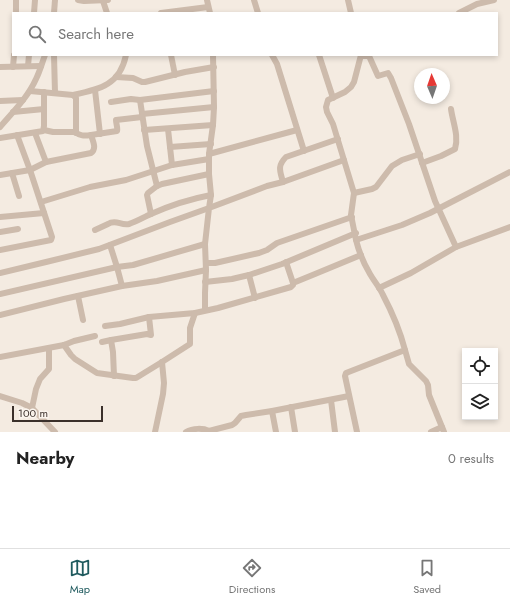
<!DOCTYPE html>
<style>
body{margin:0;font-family:Jost,sans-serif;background:#f6f6f6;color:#222}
.controls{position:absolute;right:12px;bottom:12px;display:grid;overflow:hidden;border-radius:0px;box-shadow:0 2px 6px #0003}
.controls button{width:36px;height:36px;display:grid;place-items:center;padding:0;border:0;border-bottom:1px solid #e0e0e0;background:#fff;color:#222;font:20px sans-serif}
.compass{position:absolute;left:414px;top:68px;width:36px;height:36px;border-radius:50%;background:#fff;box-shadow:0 2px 6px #0003;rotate:358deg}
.scale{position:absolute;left:12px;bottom:10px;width:91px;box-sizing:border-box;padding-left:4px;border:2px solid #3b302b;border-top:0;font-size:11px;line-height:14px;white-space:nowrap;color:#3b302b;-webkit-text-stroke:3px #fbf5ee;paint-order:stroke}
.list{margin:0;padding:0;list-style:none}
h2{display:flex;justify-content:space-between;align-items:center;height:52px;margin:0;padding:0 16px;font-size:17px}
h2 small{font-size:13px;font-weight:400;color:#767676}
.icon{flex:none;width:22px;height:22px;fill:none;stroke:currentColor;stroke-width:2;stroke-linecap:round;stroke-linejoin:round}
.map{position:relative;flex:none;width:510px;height:432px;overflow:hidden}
.search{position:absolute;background:#fff;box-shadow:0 2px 6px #0003;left:12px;right:12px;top:12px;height:44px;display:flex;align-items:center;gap:10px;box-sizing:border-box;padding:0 14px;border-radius:0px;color:#767676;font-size:15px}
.sheet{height:116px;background:#fff}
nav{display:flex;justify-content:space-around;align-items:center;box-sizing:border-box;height:56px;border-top:1px solid #e0e0e0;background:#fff;font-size:11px;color:#767676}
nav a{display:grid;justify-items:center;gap:2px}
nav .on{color:#1f5a5e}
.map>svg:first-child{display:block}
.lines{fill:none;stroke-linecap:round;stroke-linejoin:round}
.street{stroke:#cdbbac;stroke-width:6}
</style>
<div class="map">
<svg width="510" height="432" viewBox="0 0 510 432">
<rect width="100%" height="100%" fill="#f4ebe1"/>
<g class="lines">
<!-- street -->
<g class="street">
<polyline points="78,0 84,1 108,0"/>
<polyline points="207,0 210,13"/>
<polyline points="254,0 258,13"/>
<polyline points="348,0 351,13"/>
<polyline points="103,1 107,13"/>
<polyline points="16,13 16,0"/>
<polyline points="34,13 35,0"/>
<polyline points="54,13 55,0"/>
<polyline points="161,13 208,7"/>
<polyline points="459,13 477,4 494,0"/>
<polyline points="54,55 55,93"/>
<polyline points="171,55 175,75"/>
<polyline points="272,55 277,64 304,151"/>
<polyline points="319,55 333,98"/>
<polyline points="361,55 354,82 351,87 345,92 328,100 326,107 327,112 333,124 354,193 351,215 356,240 402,225 430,213 510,172"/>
<polyline points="361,55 362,56 369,56 378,76 388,73 391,78 409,124 435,201 456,247 411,273 379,288"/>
<polyline points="28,66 29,55"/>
<polyline points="0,67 41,66"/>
<polyline points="13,67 14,55"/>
<polyline points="116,77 133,78 142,82 145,82 185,72 214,67"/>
<polyline points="95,90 100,134"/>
<polyline points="30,91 73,95 76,98 76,133"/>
<path d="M73 95C100 89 120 85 126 55"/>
<polyline points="140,100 147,146 157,186"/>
<polyline points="0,101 23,100"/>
<polyline points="111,102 131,99 140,100 214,91"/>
<polyline points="13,112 44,109"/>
<polyline points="142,114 214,107"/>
<path d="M0 127C13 112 28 97 36 79 40 71 42 63 45 55"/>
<polyline points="168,129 172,165"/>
<path d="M44 130 53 132H75C80 136 84 136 91 135"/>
<polyline points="144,130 213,125"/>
<polyline points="35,133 46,162"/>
<polyline points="0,138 43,131 44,126 44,92"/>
<polyline points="170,147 211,144"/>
<polyline points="209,154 297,130"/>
<path d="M422 163 441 156 455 149C459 136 453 123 451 109"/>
<polyline points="12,173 19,196"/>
<path d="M0 175 30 170 46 162 91 153C97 149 93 141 91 135L117 131C118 128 116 124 116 120L142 117"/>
<path d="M283 182C280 171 277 166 286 157L338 139"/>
<polyline points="354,193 372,189 376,187 392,166 402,160 420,154"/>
<polyline points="41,202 90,187 126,180 172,165 209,159"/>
<polyline points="151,214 147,195 148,193 157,186 162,184 209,174"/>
<polyline points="0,217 44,213"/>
<path d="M95 230 108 224C116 219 121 226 129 224 136 222 144 217 151 214 171 205 190 199 211 195"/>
<polyline points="0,232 18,229"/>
<path d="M356 240C359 252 364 264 370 274 374 281 380 288 383 295 392 312 400 331 405 350L346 373 345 376 357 432"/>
<polyline points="110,245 117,267 133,265 205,244"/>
<polyline points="456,247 510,227"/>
<polyline points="0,250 51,240 52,237 30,170 17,135"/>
<polyline points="206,263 215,263 259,253 267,250 277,243 352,217"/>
<polyline points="0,273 46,262 99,249 170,222 209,208 211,195 209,174 209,154 213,125 214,107 213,55"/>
<polyline points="249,275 255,298"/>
<polyline points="205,282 232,279 249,275 282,264 356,233"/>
<polyline points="293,283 315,274 361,255"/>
<polyline points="0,294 117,267 122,286"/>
<polyline points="78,296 83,320"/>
<polyline points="205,310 205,293 206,270 205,244 209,208 267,186 283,182 344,160"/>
<polyline points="0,315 64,299 122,286 157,281 206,270"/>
<polyline points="105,326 120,324 149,317 195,313 218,308 291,287 293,285 293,283 286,262"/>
<polyline points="111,340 147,334 151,335 149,317"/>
<polyline points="102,342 111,340 113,352 114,376"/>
<polyline points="64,345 71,355 75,359 97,373 133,378 136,378 162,362 190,344 190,328 195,313"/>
<polyline points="405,350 409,364 426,381 428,385 429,395 444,432"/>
<polyline points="0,357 64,345 74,341 95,336"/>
<polyline points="0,396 22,403 32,408 55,432"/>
<polyline points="331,400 335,432"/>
<polyline points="291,407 295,432"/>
<polyline points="32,408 36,389 40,379 49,369 49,348"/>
<polyline points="272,411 276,432"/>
<polyline points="155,432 163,394 164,383 162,362"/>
<path d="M186 432C193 428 203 428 209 431L232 425 235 423 241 416 246 415 272 411 349 396"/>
<polyline points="431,432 442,427"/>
</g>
</g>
</svg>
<div class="controls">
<button><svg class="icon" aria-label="locate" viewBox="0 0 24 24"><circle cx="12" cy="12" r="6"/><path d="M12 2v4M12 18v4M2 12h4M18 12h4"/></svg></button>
<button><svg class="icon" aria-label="layers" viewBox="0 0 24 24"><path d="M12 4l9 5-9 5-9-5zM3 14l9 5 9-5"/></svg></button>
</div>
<svg class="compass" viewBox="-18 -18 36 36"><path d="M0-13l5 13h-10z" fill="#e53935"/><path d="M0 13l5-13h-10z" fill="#767676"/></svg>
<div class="scale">100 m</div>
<div class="search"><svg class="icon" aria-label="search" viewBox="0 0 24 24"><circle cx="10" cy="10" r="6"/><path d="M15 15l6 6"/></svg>Search here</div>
</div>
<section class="sheet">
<h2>Nearby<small>0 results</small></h2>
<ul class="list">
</ul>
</section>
<nav>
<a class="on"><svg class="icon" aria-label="map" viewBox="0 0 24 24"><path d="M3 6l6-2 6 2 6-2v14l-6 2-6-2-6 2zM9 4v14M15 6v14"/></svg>Map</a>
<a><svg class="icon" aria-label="directions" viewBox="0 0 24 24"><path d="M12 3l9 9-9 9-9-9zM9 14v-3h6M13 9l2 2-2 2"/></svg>Directions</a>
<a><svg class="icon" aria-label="saved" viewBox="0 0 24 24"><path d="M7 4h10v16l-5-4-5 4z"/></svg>Saved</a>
</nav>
